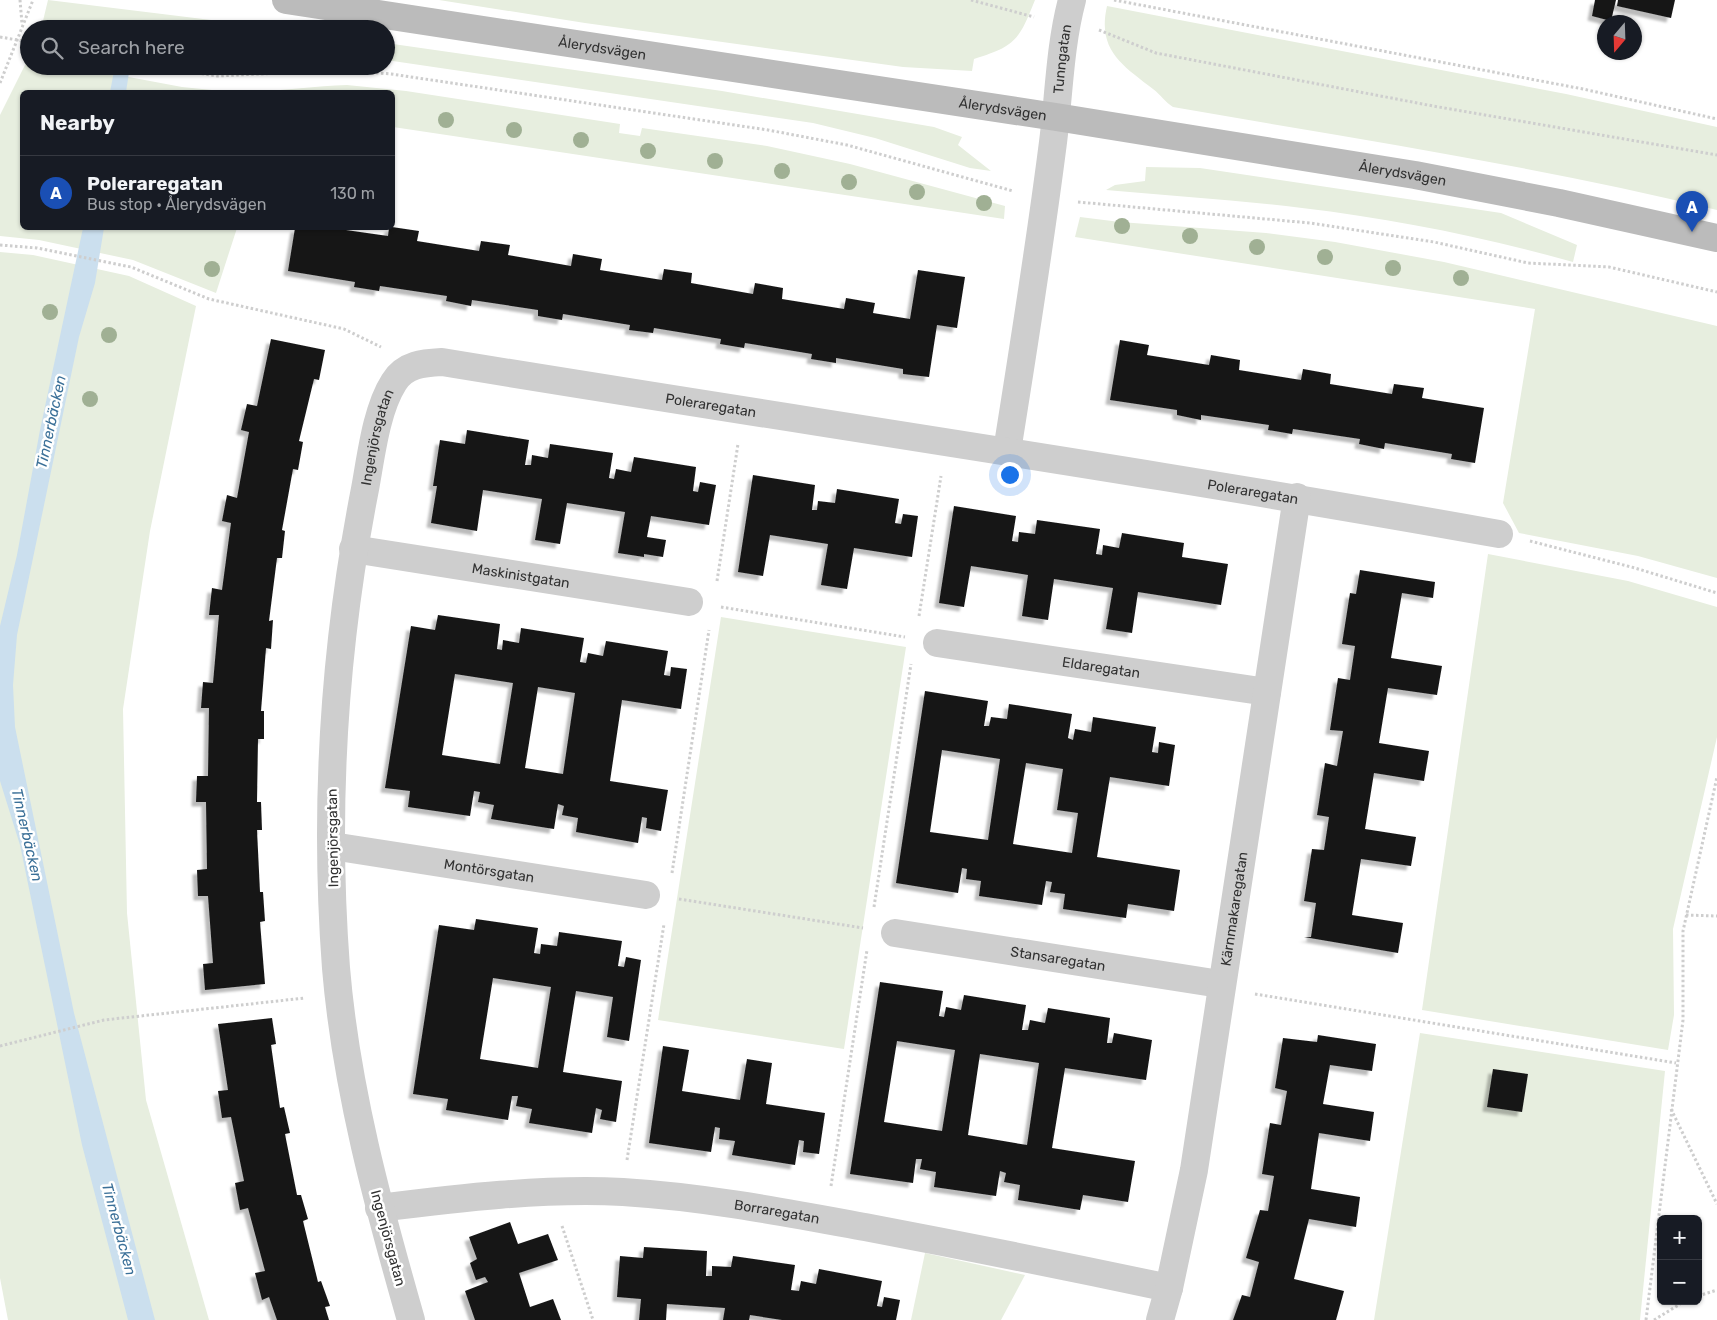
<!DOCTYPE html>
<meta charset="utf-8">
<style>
body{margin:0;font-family:Rubik,sans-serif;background:#20242c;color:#f1f3f6}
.controls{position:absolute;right:15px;bottom:15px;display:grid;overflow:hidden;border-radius:8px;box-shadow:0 1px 4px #0004}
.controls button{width:45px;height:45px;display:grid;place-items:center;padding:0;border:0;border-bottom:1px solid #363941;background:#171b24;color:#f1f3f6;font:25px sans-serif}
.compass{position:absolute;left:1597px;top:15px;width:45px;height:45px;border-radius:50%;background:#171b24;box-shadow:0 1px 4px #0004;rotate:199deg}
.you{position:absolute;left:1009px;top:474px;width:18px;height:18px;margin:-12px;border:4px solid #fff;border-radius:50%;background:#1a73e8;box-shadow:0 0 0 8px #1a73e833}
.badge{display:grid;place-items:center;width:32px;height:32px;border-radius:50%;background:#ec2f35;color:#fff;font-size:16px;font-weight:700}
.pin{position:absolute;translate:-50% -41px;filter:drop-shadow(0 1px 2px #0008)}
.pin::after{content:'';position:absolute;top:26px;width:18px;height:15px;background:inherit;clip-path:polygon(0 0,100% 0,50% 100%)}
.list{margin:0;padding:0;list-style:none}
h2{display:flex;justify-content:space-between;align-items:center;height:65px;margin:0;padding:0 20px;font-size:21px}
h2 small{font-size:16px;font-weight:400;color:#9ea1a6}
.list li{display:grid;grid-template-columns:32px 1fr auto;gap:15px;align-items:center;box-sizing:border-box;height:75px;padding:0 20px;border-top:1px solid #363941}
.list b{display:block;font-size:19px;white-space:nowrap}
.list p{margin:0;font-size:16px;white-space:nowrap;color:#9ea1a6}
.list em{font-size:16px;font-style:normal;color:#9ea1a6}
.icon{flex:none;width:28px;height:28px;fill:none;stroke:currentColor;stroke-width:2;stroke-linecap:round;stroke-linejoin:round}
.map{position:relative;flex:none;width:1717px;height:1320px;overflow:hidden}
.search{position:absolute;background:#171b24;box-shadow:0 1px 4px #0004;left:20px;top:20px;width:375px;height:55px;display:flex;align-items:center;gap:12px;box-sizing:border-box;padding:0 18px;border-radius:28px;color:#9ea1a6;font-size:19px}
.panel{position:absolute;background:#171b24;box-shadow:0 1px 4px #0004;left:20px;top:90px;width:375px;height:140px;border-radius:8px}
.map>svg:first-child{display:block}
.green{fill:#e7eedf}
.water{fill:#cbdfee}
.building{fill:#181818;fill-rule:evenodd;filter:url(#shadow)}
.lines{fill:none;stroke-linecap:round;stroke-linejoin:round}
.path{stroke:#cecece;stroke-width:3;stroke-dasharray:2.5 2.5;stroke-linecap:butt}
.minor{stroke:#cecece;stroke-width:28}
.secondary{stroke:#bbb;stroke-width:28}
.tree{fill:#a0b094}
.labels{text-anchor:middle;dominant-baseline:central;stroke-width:5;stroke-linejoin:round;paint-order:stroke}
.street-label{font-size:14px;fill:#313131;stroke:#fff}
.water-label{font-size:15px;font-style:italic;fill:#3b7098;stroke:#fff}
</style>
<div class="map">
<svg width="1717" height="1320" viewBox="0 0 1717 1320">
<defs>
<filter id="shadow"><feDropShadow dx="-4.5" dy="4.5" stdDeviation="1" flood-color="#0004"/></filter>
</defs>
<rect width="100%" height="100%" fill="#fff"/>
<!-- green -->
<g class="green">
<polygon points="48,0 284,29 125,29 103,24 102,29 41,29"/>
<path d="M439 0H1035C1019 40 1016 46 974 59L972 71 903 67 585 23Z"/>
<path d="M1107 6 1566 94 1717 127V210C1538 166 1355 139 1173 107 1165 102 1161 95 1153 89 1122 65 1097 50 1107 6Z"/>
<polygon points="386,43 722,91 934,127 962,137 958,145 991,171 970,168 875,138 813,123 386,60"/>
<polygon points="28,59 29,66 70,66 182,87 232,92 22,92 22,228 237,228 216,293 133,260 39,240 0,236 0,115"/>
<path d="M347 85 406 91 620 124 619 133 640 136 642 128 767 146 850 164 1005 206 1004 219 393 127 392 92H240C276 92 311 86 347 85Z"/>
<path d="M1146 167 1200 168 1501 213 1577 245 1573 262C1484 237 1394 219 1302 208 1237 200 1171 196 1106 190L1115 185 1145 181Z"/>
<polygon points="1080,217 1120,222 1266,233 1335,242 1444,262 1717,326 1717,578 1638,556 1519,533 1503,503 1535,309 1075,237"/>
<polygon points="0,252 33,255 129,276 196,306 150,531 123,709 127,913 146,1100 209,1320 8,1320 0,1278"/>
<polygon points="1488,554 1628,581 1717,607 1717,737 1673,929 1674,1015 1668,1050 1422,1010"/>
<polygon points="721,617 906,647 844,1049 658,1020"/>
<polygon points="1420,1033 1665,1071 1640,1320 1374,1320"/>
<polygon points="925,1253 1025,1275 1001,1320 911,1320"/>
</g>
<!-- water -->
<g class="water">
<polygon points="115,66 130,66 126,92 110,92"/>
<polygon points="83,228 104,228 95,283 79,337 17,635 13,685 15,727 74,1013 155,1320 128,1320 82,1145 20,845 0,781 0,626 17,555 40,430"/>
</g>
<!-- building -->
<g class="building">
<polygon points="1595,0 1616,0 1611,21 1592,16"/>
<polygon points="1618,0 1675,0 1671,18 1617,6"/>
<polygon points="392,227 419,231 417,241 479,251 481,241 510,245 508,255 571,266 573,254 602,259 600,270 662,280 664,269 692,273 691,283 753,294 755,283 783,288 782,299 844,309 846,298 875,303 873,313 910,319 918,270 965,277 957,328 937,325 929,377 903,374 903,369 836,358 836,363 811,359 812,354 745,343 744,348 720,344 721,339 654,328 653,333 629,330 630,325 563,314 562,320 538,316 538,310 472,300 471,306 446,301 447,296 380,286 379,291 354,287 355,282 288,271 295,228 332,228 388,236 389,228"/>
<polygon points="271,339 325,350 319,380 314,379 299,441 303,442 298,470 293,469 282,530 285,531 282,558 277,558 269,621 273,620 271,649 266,648 261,711 264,711 264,739 258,739 257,802 261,802 262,830 257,830 260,892 263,892 265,921 260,922 265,984 205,990 203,964 213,963 208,896 198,896 197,870 207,869 206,802 196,802 197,776 208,776 209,708 201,708 203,682 213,683 219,615 209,615 212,588 222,590 231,523 222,521 227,495 237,498 249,432 241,430 247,404 257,406"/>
<polygon points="1120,340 1149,345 1147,355 1209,365 1211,355 1240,360 1239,370 1301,380 1303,369 1331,374 1330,384 1392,394 1394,384 1424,388 1422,398 1484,408 1475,463 1451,459 1452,454 1385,443 1384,449 1359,444 1360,439 1293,429 1292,434 1268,430 1269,425 1201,415 1201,420 1177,415 1177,410 1110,400"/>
<polygon points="467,430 529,440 525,465 531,465 532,455 548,458 550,444 613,453 609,478 614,479 616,469 631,472 634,457 696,467 693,491 698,492 700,482 716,485 709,525 651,516 647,537 666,540 663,557 644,554 644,557 618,553 625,512 567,503 560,544 535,540 542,499 483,490 477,531 431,523 437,486 433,486 440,440 465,444"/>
<polygon points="753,475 815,485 812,510 817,510 818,501 835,503 837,489 899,499 895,523 901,524 903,514 918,516 912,557 854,548 847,589 821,585 828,544 770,535 763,576 738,572"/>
<polygon points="954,506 1016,516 1012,541 1018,542 1019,532 1035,534 1037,520 1100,529 1096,554 1102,555 1103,545 1119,548 1122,533 1184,543 1182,557 1228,564 1221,605 1138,592 1132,633 1106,629 1113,588 1054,579 1048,620 1022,616 1028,575 971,566 964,607 939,603"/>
<polygon points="1360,570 1435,582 1433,598 1402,593 1391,658 1442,666 1437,695 1388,688 1379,743 1429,751 1424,781 1374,773 1365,829 1416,837 1411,866 1361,859 1352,915 1403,923 1398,953 1304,937 1311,937 1316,903 1304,901 1312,849 1324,850 1329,817 1317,815 1325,763 1337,766 1343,731 1330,730 1338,678 1350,680 1355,646 1342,644 1350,593 1356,594"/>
<path d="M438 615 500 624 497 649 502 650 503 640 519 643 521 628 584 638 580 662 586 663 588 653 603 656 606 641 668 651 664 675 670 676 671 667 687 669 681 709 622 700 610 781 668 790 661 831 646 828 647 818 642 817 638 843 576 832 578 818 562 815 564 806 558 804 554 829 491 819 494 805 478 802 480 792 474 791 470 816 408 807 410 791 385 788 411 626 435 630ZM455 674 513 683 500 764 442 755ZM538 687 575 693 563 774 525 768Z"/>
<path d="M925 691 988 701 984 726H989L991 717 1007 719 1009 704 1072 714 1068 738 1073 740 1075 729 1091 732 1093 717 1156 727 1152 752 1158 753 1159 742 1175 745 1169 786 1110 777 1097 857 1180 870 1174 911 1128 904 1126 918 1063 909 1065 894 1050 892 1052 882 1046 881 1042 905 979 896 981 881 966 879 967 869 962 868 958 893 896 883ZM942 750 1000 759 988 840 930 832ZM1026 763 1063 769 1057 810 1078 813 1072 853 1013 844Z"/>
<path d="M476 919 538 928 534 953 540 954 541 944 557 946 559 932 622 941 618 966 624 967 626 957 641 960 629 1041 607 1037 613 997 576 991 563 1072 622 1081 616 1122 600 1119 602 1110 596 1108 592 1133 529 1123 532 1109 516 1106 518 1096H512L508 1120 446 1110 448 1099 413 1094 439 925 474 930ZM493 978 551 987 538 1068 480 1059Z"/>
<path d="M880 982 943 991 939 1016 944 1017 946 1007 961 1010 964 995 1026 1005 1022 1030H1028L1030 1020 1045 1023 1048 1008 1110 1018 1107 1043H1112L1114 1033 1152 1040 1146 1080 1065 1068 1052 1148 1135 1161 1128 1202 1083 1195 1080 1210 1018 1200 1020 1185 1004 1182 1006 1173 1000 1171 996 1196 934 1187 936 1172 920 1169 922 1159H916L913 1183 850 1174ZM897 1041 955 1050 942 1131 884 1122ZM980 1054 1039 1063 1027 1145 968 1135Z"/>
<polygon points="272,1018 276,1044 271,1045 280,1108 284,1107 290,1133 285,1134 297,1195 301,1195 308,1219 303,1221 318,1282 321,1281 330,1306 325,1307 329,1320 277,1320 269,1297 262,1300 255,1273 265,1271 248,1208 240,1210 235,1183 244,1181 231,1117 222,1118 218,1091 228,1090 218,1024"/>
<polygon points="1318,1035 1376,1044 1372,1071 1330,1065 1323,1104 1374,1112 1370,1141 1319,1133 1311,1189 1360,1197 1356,1227 1309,1219 1294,1279 1344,1291 1336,1320 1233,1320 1242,1295 1250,1297 1259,1262 1246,1258 1260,1210 1268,1211 1274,1176 1262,1174 1270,1123 1281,1125 1287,1091 1275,1088 1283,1038 1317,1042"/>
<polygon points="663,1046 689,1050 682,1091 740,1100 747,1059 772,1063 766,1104 825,1113 819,1154 803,1152 804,1141 799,1140 795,1165 732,1155 735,1141 719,1139 720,1128 715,1127 711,1152 649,1143"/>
<polygon points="1493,1069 1528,1074 1522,1112 1487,1107"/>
<polygon points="510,1222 518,1244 548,1234 558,1260 519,1273 530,1307 553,1299 561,1320 475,1320 465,1291 488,1282 485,1277 476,1280 470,1263 477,1259 469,1237"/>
<polygon points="644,1247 707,1251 706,1276 712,1276 712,1266 731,1267 733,1256 795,1265 791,1290 799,1291 801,1281 816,1284 819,1269 882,1281 877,1306 882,1307 884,1297 900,1300 896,1320 782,1320 750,1315 749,1320 723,1320 725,1308 667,1304 666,1320 639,1320 641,1299 617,1297 620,1256 643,1258"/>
</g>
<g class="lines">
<!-- path -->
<g class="path">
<polyline points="20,0 22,24"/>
<polyline points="971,0 1034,17"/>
<polyline points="1114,0 1583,89 1717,119"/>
<polyline points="1099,30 1156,53 1433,106 1717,155"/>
<polyline points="0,37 29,42"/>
<polyline points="152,66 217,76 342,70 391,74 768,130 847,145 1013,191"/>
<polyline points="0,83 33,0"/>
<polyline points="1078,202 1310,223 1434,242 1528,263 1609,267 1717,292"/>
<polyline points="0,245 37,248 131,267 209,299 344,329 381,347"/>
<polyline points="1530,541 1635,568 1717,593"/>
<polyline points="717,581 738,444"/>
<polyline points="721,607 905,637"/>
<polyline points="919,616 941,476"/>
<polyline points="672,873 709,630"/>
<polyline points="679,899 863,928"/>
<polyline points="874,907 911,664"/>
<polyline points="1686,915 1717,916"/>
<polyline points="1255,994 1676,1063"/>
<polyline points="0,1046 104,1020 305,998"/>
<polyline points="1671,1109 1717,1204"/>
<polyline points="627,1160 664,924"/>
<polyline points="831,1186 867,950"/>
<polyline points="562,1226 593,1320"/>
<polyline points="1698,1296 1717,1290"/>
<polyline points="1646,1320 1683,1020 1683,931 1717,777"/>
<polyline points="1654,1320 1685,1301"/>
</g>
<!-- minor -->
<g class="minor">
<path id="s1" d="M1007 451C1023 351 1039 251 1052 150 1059 100 1059 49 1072 0"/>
<path id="s2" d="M353 549 689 602"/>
<path id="s3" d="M937 643 1267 692"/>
<path id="s4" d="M332 846 646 895"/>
<path id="s5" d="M895 933 1220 984"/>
<path id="s6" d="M379 1208C459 1198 542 1188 623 1192 706 1197 788 1213 870 1228 970 1247 1070 1267 1169 1288"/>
<path id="s7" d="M411 1320C378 1205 346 1088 336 968 324 809 334 647 365 489 371 457 376 410 394 382 405 364 424 363 442 362 795 420 1148 471 1499 534"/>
<path id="s8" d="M1160 1320 1169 1288 1194 1170 1297 497"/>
</g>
<!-- secondary -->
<path class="secondary" id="s9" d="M286 0 1056 117 1415 175 1559 203 1717 238"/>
</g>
<!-- trees -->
<g class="tree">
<circle cx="446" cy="120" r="8"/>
<circle cx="514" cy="130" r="8"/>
<circle cx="581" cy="140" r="8"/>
<circle cx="648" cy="151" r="8"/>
<circle cx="715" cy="161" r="8"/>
<circle cx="782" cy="171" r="8"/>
<circle cx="849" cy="182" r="8"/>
<circle cx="917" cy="192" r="8"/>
<circle cx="984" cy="203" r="8"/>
<circle cx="1122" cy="226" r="8"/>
<circle cx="1190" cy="236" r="8"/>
<circle cx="1257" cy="247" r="8"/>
<circle cx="1325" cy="257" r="8"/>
<circle cx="1393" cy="268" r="8"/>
<circle cx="212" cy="269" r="8"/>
<circle cx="1461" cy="278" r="8"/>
<circle cx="50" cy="312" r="8"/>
<circle cx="109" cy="335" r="8"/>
<circle cx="90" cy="399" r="8"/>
</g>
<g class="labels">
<!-- street labels -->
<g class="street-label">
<text stroke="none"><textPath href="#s9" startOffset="320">Ålerydsvägen</textPath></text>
<text stroke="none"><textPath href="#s1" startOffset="396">Tunngatan</textPath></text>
<text stroke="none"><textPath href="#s9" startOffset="725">Ålerydsvägen</textPath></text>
<text stroke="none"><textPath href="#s9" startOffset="1130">Ålerydsvägen</textPath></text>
<text stroke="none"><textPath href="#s7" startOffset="1280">Poleraregatan</textPath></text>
<text stroke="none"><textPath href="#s7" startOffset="895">Ingenjörsgatan</textPath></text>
<text stroke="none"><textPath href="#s7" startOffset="1829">Poleraregatan</textPath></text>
<text stroke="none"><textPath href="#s2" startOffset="170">Maskinistgatan</textPath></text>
<text stroke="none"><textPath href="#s3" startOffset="166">Eldaregatan</textPath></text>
<text transform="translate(333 838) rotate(-91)">Ingenjörsgatan</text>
<text stroke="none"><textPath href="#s4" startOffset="159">Montörsgatan</textPath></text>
<text stroke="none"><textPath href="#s8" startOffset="418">Kärnmakaregatan</textPath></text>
<text stroke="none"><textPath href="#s5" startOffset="165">Stansaregatan</textPath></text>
<text stroke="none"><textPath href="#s6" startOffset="400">Borraregatan</textPath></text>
<text transform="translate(388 1238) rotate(75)">Ingenjörsgatan</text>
</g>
<!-- water labels -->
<g class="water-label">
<text transform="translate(51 422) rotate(-78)">Tinnerbäcken</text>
<text transform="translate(27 835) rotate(77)">Tinnerbäcken</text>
<text transform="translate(119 1229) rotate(75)">Tinnerbäcken</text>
</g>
</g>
</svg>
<div class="controls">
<button>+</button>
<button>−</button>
</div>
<svg class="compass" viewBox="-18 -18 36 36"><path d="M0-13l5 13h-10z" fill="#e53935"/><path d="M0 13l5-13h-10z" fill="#9ea1a6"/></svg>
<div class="you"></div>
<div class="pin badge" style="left:1692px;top:232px;background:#1a4fb4">A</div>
<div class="search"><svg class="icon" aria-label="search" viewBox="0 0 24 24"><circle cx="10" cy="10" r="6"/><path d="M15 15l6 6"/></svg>Search here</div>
<section class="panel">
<h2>Nearby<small></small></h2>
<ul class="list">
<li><span class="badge" style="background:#1a4fb4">A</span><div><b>Poleraregatan</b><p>Bus stop · Ålerydsvägen</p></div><em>130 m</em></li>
</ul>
</section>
</div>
